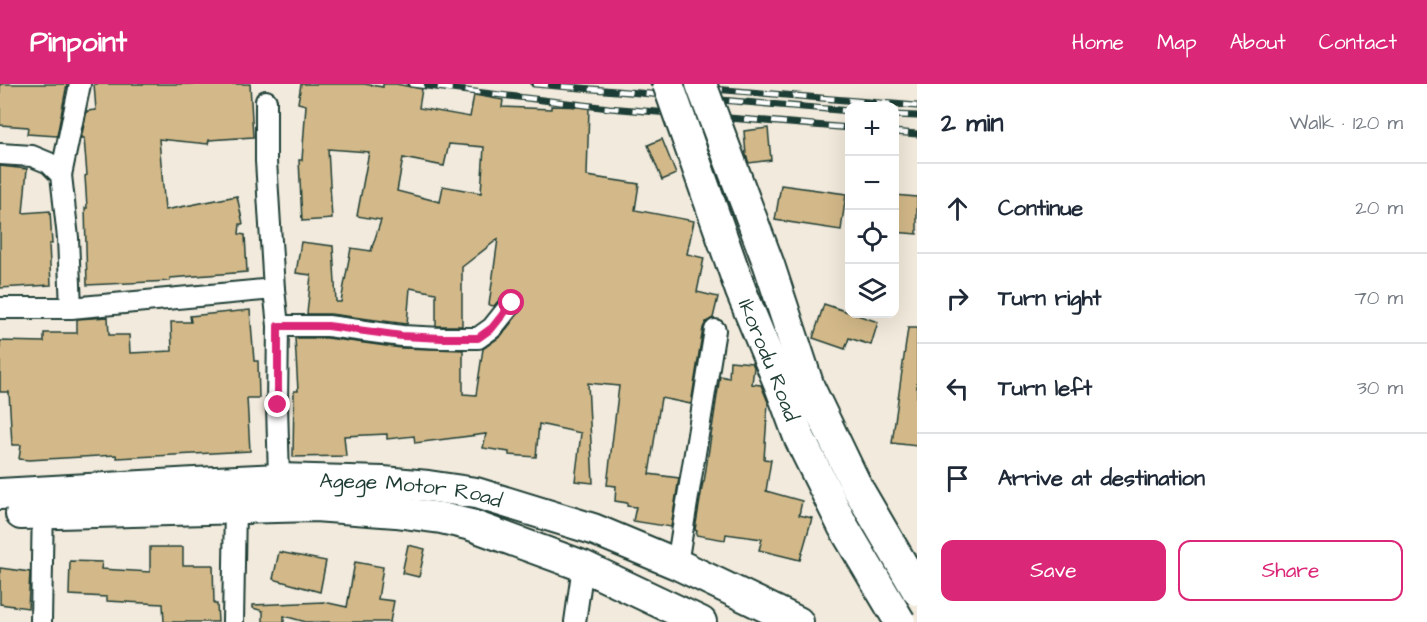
<!DOCTYPE html>
<meta charset="utf-8">
<style>
body{margin:0;font-family:"Architects Daughter",sans-serif;background:#f2f2f3;color:#1f2937}
.controls{position:absolute;right:18px;top:18px;display:grid;overflow:hidden;border-radius:12px;box-shadow:0 6px 24px #0002}
.controls button{width:54px;height:54px;display:grid;place-items:center;padding:0;border:0;border-bottom:2px solid #e0e1e3;background:#fff;color:#1f2937;font:30px sans-serif}
.stop{position:absolute;width:18px;height:18px;margin:-14px;border:4px solid #db2777;border-radius:50%;background:#fff}
.stop.end{background:#db2777;border-color:#fff;box-shadow:0 2px 6px #0008}
.list{margin:0;padding:0;list-style:none}
h2{display:flex;justify-content:space-between;align-items:center;height:78px;margin:0;padding:0 24px;font-size:26px}
h2 small{font-size:20px;font-weight:400;color:#747a83}
.list li{display:grid;grid-template-columns:39px 1fr auto;gap:18px;align-items:center;box-sizing:border-box;height:90px;padding:0 24px;border-top:2px solid #e0e1e3}
.list b{display:block;font-size:22px;white-space:nowrap}
.list em{font-size:20px;font-style:normal;color:#747a83}
.actions{display:flex;gap:12px;padding:18px 24px}
.actions a{flex:1;padding:14px 0;border:2px solid #db2777;border-radius:12px;text-align:center;font-size:21px;color:#db2777}
.actions .main{background:#db2777;color:#fff}
.icon{flex:none;width:33px;height:33px;fill:none;stroke:currentColor;stroke-width:2;stroke-linecap:round;stroke-linejoin:round}
.map{position:relative;flex:none;width:917px;height:538px;overflow:hidden}
header{display:flex;align-items:center;gap:36px;box-sizing:border-box;height:84px;padding:0 30px;background:#db2777;color:#fff}
header strong{font-size:28px}
nav{display:flex;gap:33px;margin-inline-start:auto;font-size:21px}
main{display:flex}
aside{flex:1;background:#fff}
.map>svg:first-child{display:block}
.building{fill:#d3b989;stroke:#1f3d34;stroke-width:1.5;fill-rule:evenodd}
.lines{fill:none;stroke-linecap:round;stroke-linejoin:round}
.minor-casing{stroke:#1f3d34;stroke-width:24}
.highway-casing{stroke:#1f3d34;stroke-width:34}
.minor{stroke:#fff;stroke-width:20}
.highway{stroke:#fff;stroke-width:30}
.rail-casing{stroke:#1f3d34;stroke-width:7}
.rail{stroke:#fff;stroke-width:4.5;stroke-dasharray:14;stroke-linecap:butt}
.highway-bridge-casing{stroke:#1f3d34;stroke-width:34;stroke-linecap:butt}
.highway-bridge{stroke:#fff;stroke-width:30}
.route{stroke:#db2777;stroke-width:8}
.labels{text-anchor:middle;dominant-baseline:central;stroke-width:6;stroke-linejoin:round;paint-order:stroke}
.street-label{font-size:21px;fill:#1f3d34;stroke:#fff}
</style>
<header>
<strong>Pinpoint</strong>
<nav><a>Home</a><a>Map</a><a>About</a><a>Contact</a></nav>
</header>
<main>
<div class="map">
<svg width="917" height="538" viewBox="0 0 917 538">
<rect width="100%" height="100%" fill="#f2eadc"/>
<filter id="ink" filterUnits="userSpaceOnUse"><feTurbulence type="fractalNoise" baseFrequency=".0167" numOctaves="2"/><feDisplacementMap in="SourceGraphic" scale="12" xChannelSelector="R" yChannelSelector="G"/><feConvolveMatrix kernelMatrix="1 2 1 2 8 2 1 2 1" color-interpolation-filters="sRGB"/></filter>
<g filter="url(#ink)">
<!-- building -->
<g class="building">
<polygon points="0,0 67,0 57,52 27,50 28,43 0,41"/>
<polygon points="94,0 250,0 253,53 209,56 208,60 159,55 165,126 237,112 243,140 240,140 239,150 245,151 247,188 170,194 170,197 87,201 85,124 87,124 85,92 87,91 84,54 81,54 87,27 96,26"/>
<path d="M301 0H364L383 3V0H396L422 5 419 24 470 33 474 11 503 16 502 23 551 25V22L589 23 587 92 639 100 635 126 694 137 687 170 704 174 697 208 718 213 713 234 706 238 703 244 691 320 661 314 649 390 679 394 671 443 633 437 636 423 627 422V419L615 417 616 402 607 401 619 302 588 299 593 399 575 397 581 349 539 340 536 373 509 371V368L483 364 486 350 415 359 414 352 387 355V350L344 352 346 372 293 373 294 307H298L295 254H327L401 264 463 266V310L476 311 483 265 501 252 521 226 524 220 523 214 520 210 513 207 508 208 503 211 494 222 489 221 498 155 462 183V242H436V209L410 204 407 240 330 230H307L311 191 296 189 301 158 333 162 336 218H341L351 164 371 167 381 136 357 132 369 68 328 65 332 135 302 137 299 76H302L306 21 298 19ZM449 60 484 63 481 109 443 102 440 118 397 107 403 74 444 82Z"/>
<polygon points="768,44 771,76 749,79 746,71 744,47"/>
<polygon points="662,55 676,90 662,96 648,61"/>
<polygon points="0,82 27,85 23,129 50,127 52,160 49,160 51,201 0,204"/>
<polygon points="781,101 846,110 841,146 775,136"/>
<polygon points="894,111 917,113 917,150 894,148"/>
<polygon points="824,220 878,238 871,261 849,254 845,265 813,254"/>
<polygon points="250,226 254,277 258,277 259,314 247,314 250,367 117,374 116,371 29,376 19,375 21,361 12,361 9,308 0,308 0,257 44,258 44,249 77,249 77,235 108,233 109,251 129,251 130,269 172,267 171,238 191,238 190,232"/>
<polygon points="908,244 917,244 917,362 892,359"/>
<polygon points="730,277 752,279 754,283 752,300 761,301 768,318 764,375 771,376 766,407 802,417 799,431 812,434 800,476 759,466 762,455 726,450 725,456 696,451 697,447 695,446 703,398 704,398 720,292 729,294"/>
<polygon points="408,461 425,465 419,493 402,489"/>
<polygon points="150,463 183,463 183,481 213,481 214,520 217,520 218,538 164,538 163,520 107,517 107,513 69,511 70,477 102,478 101,485 150,488"/>
<polygon points="279,468 326,477 320,508 273,495"/>
<polygon points="355,478 383,483 378,515 394,517 390,538 306,538 284,532 284,538 263,538 263,527 253,524 253,521 324,518 347,523"/>
<polygon points="0,484 30,488 28,524 0,520"/>
</g>
<g class="lines">
<defs>
<g id="minor">
<polyline points="266,17 266,77 274,205 278,242 277,321 279,395"/>
<polyline points="0,70 32,72 49,79 61,91 68,154 71,224"/>
<polyline points="61,91 80,0"/>
<polyline points="0,224 71,224 274,205"/>
<polyline points="278,242 328,242 402,252 442,254 478,254 492,244 512,219"/>
<polyline points="677,480 715,246"/>
<polyline points="41,538 43,418"/>
<polyline points="233,538 235,423"/>
<polyline points="575,538 583,482"/>
</g>
<g id="highway">
<path id="s1" d="M0 410 195 399 279 395 383 398 428 402 476 409 593 445 677 480 798 538"/>
<polyline points="21,430 315,422 396,428 441,434 471,441 583,482 701,538"/>
</g>
</defs>
<!-- minor casing -->
<use href="#minor" class="minor-casing"/>
<!-- highway casing -->
<use href="#highway" class="highway-casing"/>
<!-- minor -->
<use href="#minor" class="minor"/>
<!-- highway -->
<use href="#highway" class="highway"/>
<defs>
<g id="rail">
<polyline points="410,0 609,24 850,44"/>
<polyline points="534,0 850,27"/>
<polyline points="653,0 917,22"/>
<polyline points="894,31 917,32"/>
<polyline points="894,48 917,50"/>
</g>
</defs>
<!-- rail casing -->
<use href="#rail" class="rail-casing"/>
<!-- rail -->
<use href="#rail" class="rail"/>
<defs>
<g id="highway-bridge">
<path id="s2" d="M668 0 741 207 779 299 799 353 843 442 900 538"/>
<polyline points="701,0 769,181 809,303 857,403 917,506"/>
</g>
</defs>
<!-- highway-bridge casing -->
<use href="#highway-bridge" class="highway-bridge-casing"/>
<!-- highway-bridge -->
<use href="#highway-bridge" class="highway-bridge"/>
</g>
</g>
<g class="lines" filter="url(#ink)">
<!-- route -->
<polyline class="route" points="278,321 278,242 328,242 402,252 442,254 478,254 492,244 512,219"/>
</g>
<g class="labels">
<!-- street labels -->
<g class="street-label">
<text stroke="none"><textPath href="#s2" startOffset="294">Ikorodu Road</textPath></text>
<text stroke="none"><textPath href="#s1" startOffset="412">Agege Motor Road</textPath></text>
</g>
</g>
</svg>
<div class="controls">
<button>+</button>
<button>−</button>
<button><svg class="icon" aria-label="locate" viewBox="0 0 24 24"><circle cx="12" cy="12" r="6"/><path d="M12 2v4M12 18v4M2 12h4M18 12h4"/></svg></button>
<button><svg class="icon" aria-label="layers" viewBox="0 0 24 24"><path d="M12 4l9 5-9 5-9-5zM3 14l9 5 9-5"/></svg></button>
</div>
<div class="stop" style="left:512px;top:219px"></div>
<div class="stop end" style="left:278px;top:321px"></div>
</div>
<aside>
<h2>2 min<small>Walk · 120 m</small></h2>
<ul class="list">
<li><svg class="icon" aria-label="ahead" viewBox="0 0 24 24"><path d="M12 20V5M6 11l6-6 6 6"/></svg><div><b>Continue</b></div><em>20 m</em></li>
<li><svg class="icon" aria-label="right" viewBox="0 0 24 24"><path d="M7 20v-9h11M14 6l5 5-5 5"/></svg><div><b>Turn right</b></div><em>70 m</em></li>
<li><svg class="icon" aria-label="left" viewBox="0 0 24 24"><path d="M17 20v-9H6M10 6l-5 5 5 5"/></svg><div><b>Turn left</b></div><em>30 m</em></li>
<li><svg class="icon" aria-label="arrive" viewBox="0 0 24 24"><path d="M6 21V4h12l-3 4 3 4H6"/></svg><div><b>Arrive at destination</b></div></li>
</ul>
<div class="actions"><a class="main">Save</a><a>Share</a></div>
</aside>
</main>
